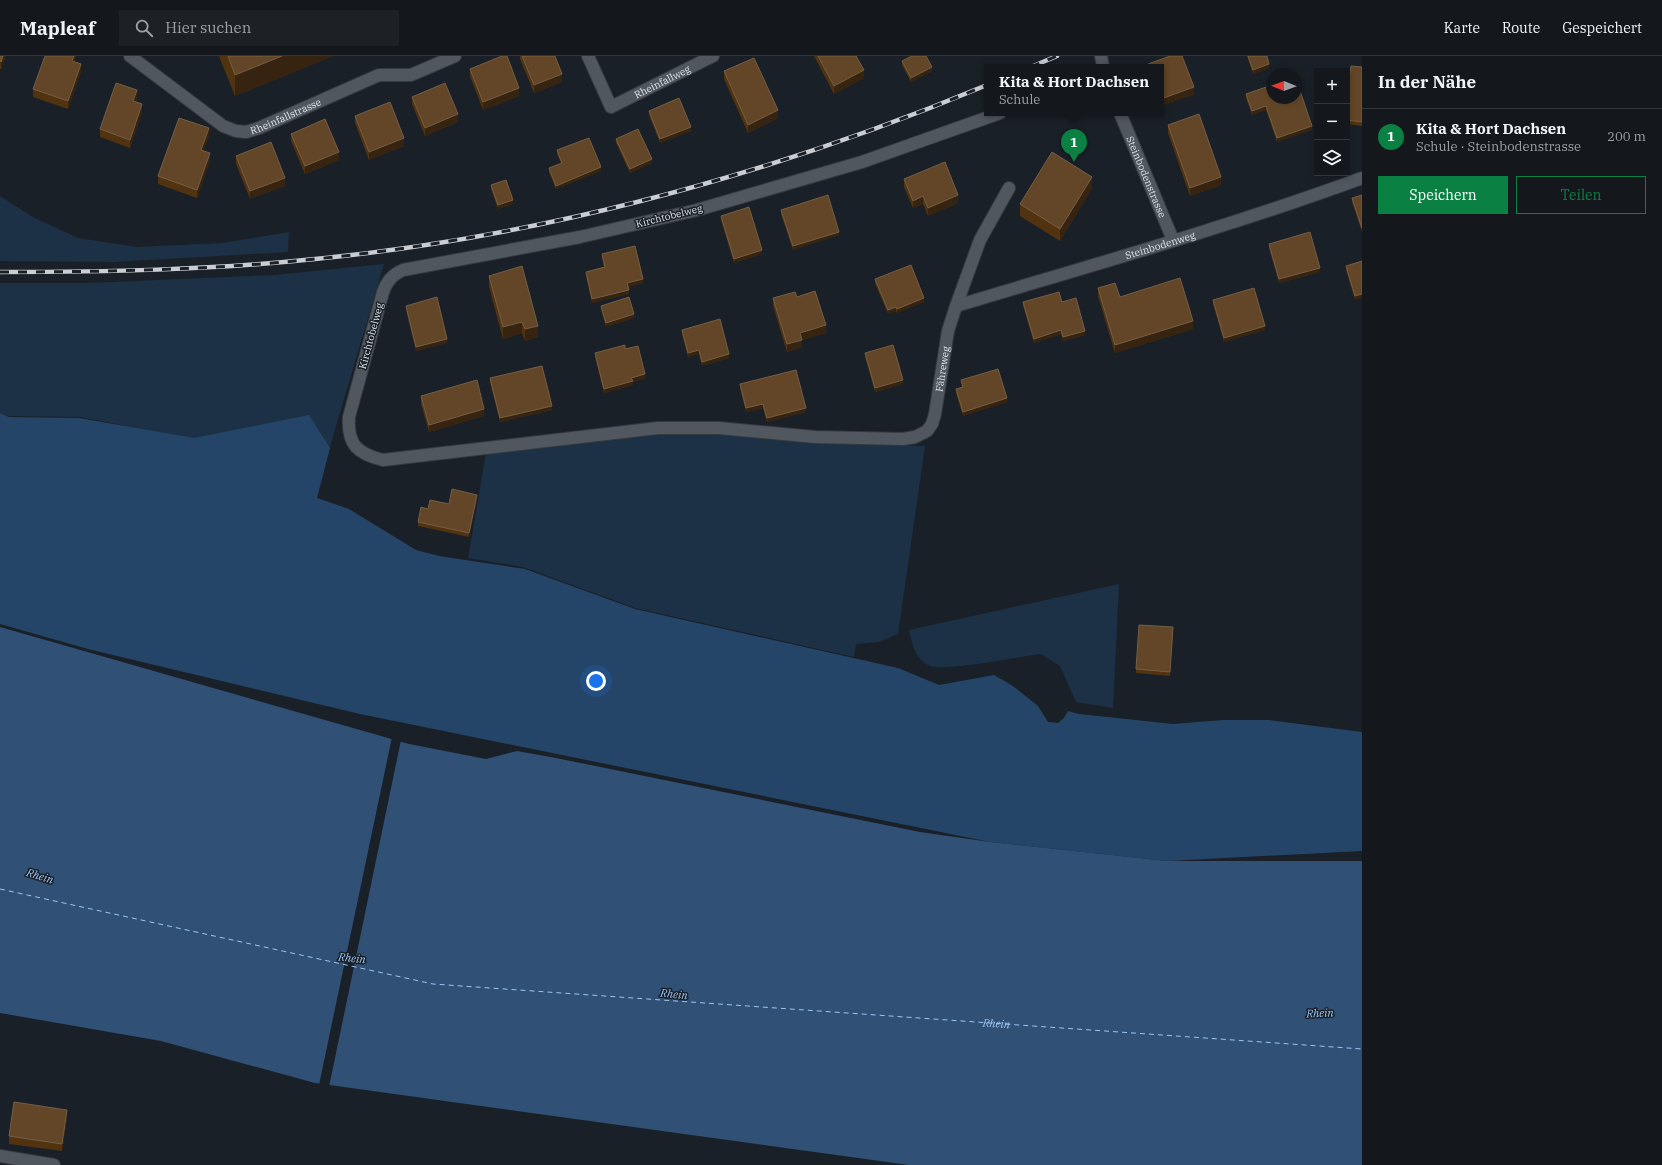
<!DOCTYPE html>
<html lang="de">
<meta charset="utf-8">
<style>
body{margin:0;font-family:"IBM Plex Serif",serif;background:#1d2126;color:#f1f3f6}
.controls{position:absolute;right:12px;top:12px;display:grid;overflow:hidden;border-radius:0px;box-shadow:0 2px 6px #0003}
.controls button{width:36px;height:36px;display:grid;place-items:center;padding:0;border:0;border-bottom:1px solid #33373b;background:#14181d;color:#f1f3f6;font:20px sans-serif}
.compass{position:absolute;left:1266px;top:12px;width:36px;height:36px;border-radius:50%;background:#14181d;box-shadow:0 2px 6px #0003;rotate:271deg}
.you{position:absolute;left:596px;top:625px;width:14px;height:14px;margin:-10px;border:3px solid #fff;border-radius:50%;background:#1a73e8;box-shadow:0 0 0 6px #1a73e833}
.badge{display:grid;place-items:center;width:26px;height:26px;border-radius:50%;background:#0b8043;color:#fff;font-size:13px;font-weight:700}
.pin{position:absolute;translate:-50% -33px;filter:drop-shadow(0 1px 2px #0008)}
.pin::after{content:'';position:absolute;top:21px;width:14px;height:12px;background:inherit;clip-path:polygon(0 0,100% 0,50% 100%)}
.popup{position:absolute;left:984px;top:8px;width:180px;height:52px;box-sizing:border-box;display:grid;place-content:center;border-radius:0px;background:#14181d;filter:drop-shadow(0 1px 3px #0005);font-size:13px;white-space:nowrap;color:#9da0a4}
.popup b{font-size:15px;color:#f1f3f6}
.popup::after{content:'';position:absolute;left:50%;top:100%;margin-left:-8px;border:8px solid transparent;border-top-color:#14181d}
.list{margin:0;padding:0;list-style:none}
h2{display:flex;justify-content:space-between;align-items:center;height:52px;margin:0;padding:0 16px;font-size:17px}
h2 small{font-size:13px;font-weight:400;color:#9da0a4}
.list li{display:grid;grid-template-columns:26px 1fr auto;gap:12px;align-items:center;box-sizing:border-box;height:56px;padding:0 16px;border-top:1px solid #33373b}
.list b{display:block;font-size:15px;white-space:nowrap}
.list p{margin:0;font-size:13px;white-space:nowrap;color:#9da0a4}
.list em{font-size:13px;font-style:normal;color:#9da0a4}
.actions{display:flex;gap:8px;padding:12px 16px}
.actions a{flex:1;padding:9px 0;border:1px solid #0b8043;border-radius:0px;text-align:center;font-size:14px;color:#0b8043}
.actions .main{background:#0b8043;color:#fff}
.icon{flex:none;width:22px;height:22px;fill:none;stroke:currentColor;stroke-width:2;stroke-linecap:round;stroke-linejoin:round}
.map{position:relative;flex:none;width:1362px;height:1109px;overflow:hidden}
header{display:flex;align-items:center;gap:24px;box-sizing:border-box;height:56px;padding:0 20px;background:#14181d;border-bottom:1px solid #33373b}
header strong{font-size:19px}
nav{display:flex;gap:22px;margin-inline-start:auto;font-size:14px}
.search{width:280px;height:36px;background:#1d2126;display:flex;align-items:center;gap:10px;box-sizing:border-box;padding:0 14px;border-radius:0px;color:#9da0a4;font-size:15px}
main{display:flex}
aside{flex:1;background:#14181d}
.map>svg:first-child{display:block}
.green{fill:#1c3046}
.forest{fill:#254568}
.water{fill:#305175}
.pier{fill:#1a2027}
.lines{fill:none;stroke-linecap:round;stroke-linejoin:round}
.ferry{stroke:#9bc5f5;stroke-width:1;stroke-dasharray:5 4;stroke-linecap:butt}
.minor-casing{stroke:#363a3f;stroke-width:14}
.minor{stroke:#50575f;stroke-width:12}
.rail-casing{stroke:#caced3;stroke-width:4.5}
.rail{stroke:#1a2027;stroke-width:3;stroke-dasharray:9;stroke-linecap:butt}
.wall{fill:#523310}
.shaded-wall{fill:#362410}
.building{fill:#624627;stroke:#755e45}
.labels{text-anchor:middle;dominant-baseline:central;stroke-width:3;stroke-linejoin:round;paint-order:stroke}
.street-label{font-size:10px;fill:#dee2e7;stroke:#1a2027}
.water-label{font-size:11px;font-style:italic;fill:#9bc5f5;stroke:#1a2027}
</style>
<header>
<strong>Mapleaf</strong>
<div class="search"><svg class="icon" aria-label="search" viewBox="0 0 24 24"><circle cx="10" cy="10" r="6"/><path d="M15 15l6 6"/></svg>Hier suchen</div>
<nav><a>Karte</a><a>Route</a><a>Gespeichert</a></nav>
</header>
<main>
<div class="map">
<svg width="1362" height="1109" viewBox="0 0 1362 1109">
<rect width="100%" height="100%" fill="#1a2027"/>
<!-- green -->
<g class="green">
<polygon points="0,140 31,160 78,182 137,191 222,187 289,176 288,196 114,206 0,205"/>
<polygon points="384,208 329,394 309,360 193,383 80,361 7,360 0,357 0,227 88,227 274,219"/>
<polygon points="657,377 716,377 812,386 925,390 898,578 879,586 856,588 854,601 635,552 523,511 468,502 486,397"/>
<path d="M1119 528 1113 652 1076 646 1060 610 1041 598C1022 600 943 616 930 610 914 602 913 590 909 574Z"/>
</g>
<!-- forest -->
<polygon class="forest" points="0,357 9,361 79,362 194,382 309,359 330,392 317,442 349,453 416,494 439,500 525,513 635,553 898,612 939,629 994,619 1013,630 1038,650 1048,666 1058,667 1064,662 1068,655 1079,658 1173,668 1223,664 1269,664 1362,676 1362,795 1167,805 990,786 360,658 88,593 0,568"/>
<!-- water -->
<polygon class="water" points="0,571 409,688 486,703 517,695 556,702 920,776 990,786 1167,805 1362,805 1362,1109 909,1109 315,1027 161,985 0,957"/>
<!-- pier -->
<polygon class="pier" points="392,681 401,684 329,1031 319,1029"/>
<g class="lines">
<!-- ferry -->
<path class="ferry" id="s1" d="M0 833 433 928 1362 993"/>
<defs>
<g id="minor">
<path id="s2" d="M130 0 223 70 236 75 246 76 259 72 379 19H411L455 0"/>
<path id="s3" d="M588 0 611 51 713 0"/>
<polyline points="1101,0 1103,11"/>
<path id="s4" d="M1000 57 862 106 697 154 580 181 403 214C392 219 387 225 383 236L349 361C347 389 358 398 383 404L658 372H719L815 381 903 383 915 381 927 375 932 368 935 358 948 275 956 250 980 184 1009 132"/>
<path id="s5" d="M1120 57 1173 184"/>
<path id="s6" d="M956 250C1092 209 1229 171 1362 122"/>
<polyline points="0,1100 54,1109"/>
</g>
</defs>
<!-- minor casing -->
<use href="#minor" class="minor-casing"/>
<!-- minor -->
<use href="#minor" class="minor"/>
<defs>
<g id="rail">
<polyline points="1031,11 1057,0"/>
<path d="M0 216C105 216 210 214 315 203 545 180 773 118 987 29"/>
</g>
</defs>
<!-- rail casing -->
<use href="#rail" class="rail-casing"/>
<!-- rail -->
<use href="#rail" class="rail"/>
</g>
<!-- wall -->
<g class="wall">
<polygon points="0,0 6,0 1,13 0,13"/>
<polygon points="45,0 76,0 74,6 81,16 68,53 33,41 33,33"/>
<polygon points="219,0 333,0 235,40"/>
<polygon points="520,0 555,0 562,26 534,37 520,3"/>
<polygon points="814,0 856,0 864,22 834,38"/>
<polygon points="1247,0 1267,0 1269,12 1253,18"/>
<polygon points="902,5 932,15 911,26 902,9"/>
<polygon points="1362,11 1362,70 1347,68 1347,36"/>
<polygon points="470,13 519,40 483,54 470,20"/>
<polygon points="724,15 778,62 748,77 724,23"/>
<polygon points="1246,38 1312,74 1277,86 1266,54 1252,59 1246,42"/>
<polygon points="412,41 458,66 425,80 412,48"/>
<polygon points="137,42 136,46 142,56 130,92 100,81 100,73"/>
<polygon points="649,55 691,75 660,87 649,59"/>
<polygon points="355,60 404,90 369,104 355,67"/>
<polygon points="1168,69 1221,129 1190,140 1168,77"/>
<polygon points="291,78 339,104 305,118 291,85"/>
<polygon points="209,80 203,95 210,105 197,142 158,128 158,120"/>
<polygon points="616,83 652,107 630,117 616,87"/>
<polygon points="557,94 601,115 556,133 549,116 549,112 561,107 557,98"/>
<polygon points="236,100 285,130 250,143 236,108"/>
<polygon points="904,123 958,147 928,160 923,148 913,152 904,131"/>
<polygon points="491,129 513,148 498,153 491,133"/>
<polygon points="1092,132 1060,185 1020,160 1020,148"/>
<polygon points="1362,139 1362,176 1352,146 1352,142"/>
<polygon points="781,154 839,179 793,194 781,158"/>
<polygon points="721,160 762,198 734,207 721,164"/>
<polygon points="1269,188 1320,216 1279,227 1269,192"/>
<polygon points="602,198 643,227 628,231 629,238 592,247 586,220 586,216 604,211 602,202"/>
<polygon points="1362,205 1355,244 1346,214 1346,210"/>
<polygon points="489,220 538,281 525,285 522,277 503,283 489,231"/>
<polygon points="875,223 924,246 897,257 896,255 888,258 875,227"/>
<polygon points="1098,232 1120,241 1193,273 1115,297 1098,240"/>
<polygon points="797,241 826,277 802,284 802,291 787,296 773,250 773,242"/>
<polygon points="1213,244 1265,274 1224,286 1213,248"/>
<polygon points="1023,246 1062,246 1085,279 1063,285 1061,278 1034,287 1023,250"/>
<polygon points="406,250 447,287 416,295 406,254"/>
<polygon points="601,250 634,262 606,271 601,254"/>
<polygon points="682,274 729,302 702,310 699,298 688,301 682,278"/>
<polygon points="625,293 645,322 633,326 633,329 604,337 595,301 595,297"/>
<polygon points="865,297 903,328 875,336 865,301"/>
<polygon points="490,322 552,354 500,366 490,326"/>
<polygon points="961,324 1007,346 963,360 956,337 956,333 962,331"/>
<polygon points="740,328 806,356 767,366 763,352 746,356 740,332"/>
<polygon points="421,340 484,360 429,376 421,348"/>
<polygon points="477,443 469,481 418,470 418,466 428,453"/>
<polygon points="1173,575 1170,620 1136,617 1136,613"/>
<polygon points="67,1062 62,1095 9,1088 9,1080"/>
</g>
<!-- shaded-wall -->
<g class="shaded-wall">
<polygon points="3,0 6,0 1,13 1,6"/>
<polygon points="74,0 76,0 72,13 72,5"/>
<polygon points="282,0 333,0 235,40 235,19"/>
<polygon points="81,8 81,16 68,53 68,45"/>
<polygon points="1269,8 1269,12 1253,18 1253,14"/>
<polygon points="932,11 932,15 911,26 911,22"/>
<polygon points="864,14 864,22 834,38 834,30"/>
<polygon points="562,18 562,26 534,37 534,29"/>
<polygon points="1194,31 1194,39 1161,50 1161,43"/>
<polygon points="519,32 519,40 483,54 483,46"/>
<polygon points="137,34 137,42 133,53 133,45"/>
<polygon points="142,48 142,56 130,92 130,84"/>
<polygon points="1266,50 1266,54 1252,59 1252,55"/>
<polygon points="778,54 778,62 748,77 748,69"/>
<polygon points="458,58 458,66 425,80 425,72"/>
<polygon points="1312,70 1312,74 1277,86 1277,82"/>
<polygon points="691,71 691,75 660,87 660,83"/>
<polygon points="209,72 209,80 201,102 201,94"/>
<polygon points="404,82 404,90 369,104 369,96"/>
<polygon points="339,96 339,104 305,118 305,110"/>
<polygon points="210,97 210,105 197,142 197,134"/>
<polygon points="652,103 652,107 630,117 630,113"/>
<polygon points="601,111 601,115 556,133 556,130"/>
<polygon points="1092,121 1092,132 1060,185 1060,173"/>
<polygon points="1221,121 1221,129 1190,140 1190,132"/>
<polygon points="285,122 285,130 250,143 250,135"/>
<polygon points="958,139 958,147 928,160 928,152"/>
<polygon points="923,140 923,148 913,152 913,145"/>
<polygon points="513,144 513,148 498,153 498,149"/>
<polygon points="839,176 839,179 793,194 793,190"/>
<polygon points="762,194 762,198 734,207 734,203"/>
<polygon points="1320,212 1320,216 1279,227 1279,223"/>
<polygon points="643,223 643,227 627,231 627,227"/>
<polygon points="629,234 629,238 592,247 592,243"/>
<polygon points="1362,238 1362,242 1355,244 1355,240"/>
<polygon points="924,242 924,246 897,257 897,253"/>
<polygon points="896,251 896,255 888,258 888,254"/>
<polygon points="634,258 634,262 606,271 606,267"/>
<polygon points="1193,265 1193,273 1115,297 1115,289"/>
<polygon points="522,266 522,277 503,283 503,271"/>
<polygon points="826,269 826,277 802,284 802,291 787,296 787,288 800,277"/>
<polygon points="538,270 538,281 525,285 525,273"/>
<polygon points="1265,270 1265,274 1224,286 1224,282"/>
<polygon points="1061,274 1061,278 1034,287 1034,283"/>
<polygon points="1085,275 1085,279 1063,285 1063,281"/>
<polygon points="447,283 447,287 416,295 416,291"/>
<polygon points="699,294 699,298 688,301 688,297"/>
<polygon points="729,298 729,302 702,310 702,306"/>
<polygon points="645,318 645,322 633,326 633,329 604,337 604,333 631,322"/>
<polygon points="903,324 903,328 875,336 875,332"/>
<polygon points="1007,342 1007,346 963,360 963,356"/>
<polygon points="763,348 763,352 746,356 746,352"/>
<polygon points="552,350 552,354 500,366 500,362"/>
<polygon points="806,352 806,356 767,366 767,362"/>
<polygon points="484,353 484,360 429,376 429,369"/>
<polygon points="477,439 477,443 469,481 469,477"/>
<polygon points="67,1054 67,1062 62,1095 62,1088"/>
</g>
<!-- building -->
<g class="building">
<polygon points="0,0 3,0 1,6 0,5"/>
<polygon points="45,0 74,0 72,5 81,8 68,45 33,33"/>
<polygon points="228,0 282,0 235,19"/>
<polygon points="502,0 507,0 519,32 483,46 470,13"/>
<polygon points="522,0 555,0 562,18 534,29"/>
<polygon points="818,0 856,0 864,14 834,30"/>
<polygon points="912,0 926,0 932,11 911,22 902,5"/>
<polygon points="1170,0 1182,0 1194,31 1161,43 1161,11 1149,11 1148,8"/>
<polygon points="1248,0 1267,0 1269,8 1253,14"/>
<polygon points="754,2 778,54 748,69 724,15"/>
<polygon points="1351,10 1362,11 1362,66 1347,64 1347,36"/>
<polygon points="1296,23 1312,70 1277,82 1266,50 1252,55 1246,38 1272,29 1272,42 1296,42"/>
<polygon points="116,27 137,34 133,45 142,48 130,84 100,73"/>
<polygon points="445,27 458,58 425,72 412,41"/>
<polygon points="679,42 691,71 660,83 649,55"/>
<polygon points="390,46 404,82 369,96 355,60"/>
<polygon points="1199,58 1221,121 1190,132 1168,69"/>
<polygon points="179,62 209,72 201,94 210,97 197,134 158,120"/>
<polygon points="325,63 339,96 305,110 291,78"/>
<polygon points="638,73 652,103 630,113 616,83"/>
<polygon points="589,82 601,111 556,130 549,112 562,107 557,94"/>
<polygon points="271,86 285,122 250,135 236,100"/>
<polygon points="1052,96 1092,121 1060,173 1020,148"/>
<polygon points="945,106 958,139 928,152 923,140 913,145 904,123"/>
<polygon points="506,124 513,144 498,149 491,129"/>
<polygon points="828,139 839,176 793,190 781,154"/>
<polygon points="1362,139 1362,172 1352,142"/>
<polygon points="749,151 762,194 734,203 721,160"/>
<polygon points="1310,176 1320,212 1279,223 1269,188"/>
<polygon points="635,190 643,223 627,227 629,234 592,243 586,216 605,211 602,198"/>
<polygon points="1362,205 1362,238 1355,240 1346,210"/>
<polygon points="911,209 924,242 897,253 896,251 888,254 875,223"/>
<polygon points="522,210 538,270 525,273 522,266 503,271 489,220"/>
<polygon points="1180,222 1193,265 1115,289 1098,232 1115,227 1120,241"/>
<polygon points="1254,232 1265,270 1224,282 1213,244"/>
<polygon points="815,235 826,269 800,277 802,284 787,288 773,242 795,236 797,241"/>
<polygon points="1059,236 1062,246 1076,242 1085,275 1063,281 1061,274 1034,283 1023,246"/>
<polygon points="437,241 447,283 416,291 406,250"/>
<polygon points="629,241 634,258 606,267 601,250"/>
<polygon points="720,263 729,298 702,306 699,294 688,297 682,274"/>
<polygon points="625,289 625,293 638,290 645,318 631,322 633,325 604,333 595,297"/>
<polygon points="893,289 903,324 875,332 865,297"/>
<polygon points="542,310 552,350 500,362 490,322"/>
<polygon points="998,313 1007,342 963,356 956,333 963,331 961,324"/>
<polygon points="796,314 806,352 767,362 763,348 746,352 740,328"/>
<polygon points="477,324 484,353 429,369 421,340"/>
<polygon points="452,433 477,439 469,477 418,466 421,451 428,453 430,444 449,448"/>
<polygon points="1139,569 1173,571 1170,616 1136,613"/>
<polygon points="14,1046 67,1054 62,1088 9,1080"/>
</g>
<g class="labels">
<!-- street labels -->
<g class="street-label">
<text stroke="none"><textPath href="#s3" startOffset="113">Rheinfallweg</textPath></text>
<text stroke="none"><textPath href="#s2" startOffset="183">Rheinfallstrasse</textPath></text>
<text stroke="none"><textPath href="#s5" startOffset="69">Steinbodenstrasse</textPath></text>
<text transform="translate(669 160) rotate(-14)">Kirchtobelweg</text>
<text stroke="none"><textPath href="#s6" startOffset="213">Steinbodenweg</textPath></text>
<text transform="translate(371 280) rotate(-75)">Kirchtobelweg</text>
<text stroke="none"><textPath href="#s4" startOffset="1453">Fähreweg</textPath></text>
</g>
<!-- water labels -->
<g class="water-label">
<text transform="translate(40 820) rotate(17)">Rhein</text>
<text transform="translate(352 902) rotate(6)">Rhein</text>
<text transform="translate(674 938) rotate(6)">Rhein</text>
<text transform="translate(1320 957) rotate(-2)">Rhein</text>
<text stroke="none"><textPath href="#s1" startOffset="1008">Rhein</textPath></text>
</g>
</g>
</svg>
<div class="controls">
<button>+</button>
<button>−</button>
<button><svg class="icon" aria-label="layers" viewBox="0 0 24 24"><path d="M12 4l9 5-9 5-9-5zM3 14l9 5 9-5"/></svg></button>
</div>
<svg class="compass" viewBox="-18 -18 36 36"><path d="M0-13l5 13h-10z" fill="#e53935"/><path d="M0 13l5-13h-10z" fill="#9da0a4"/></svg>
<div class="you"></div>
<div class="pin badge" style="left:1074px;top:106px">1</div>
<div class="popup"><b>Kita &amp; Hort Dachsen</b>Schule</div>
</div>
<aside>
<h2>In der Nähe<small></small></h2>
<ul class="list">
<li><span class="badge">1</span><div><b>Kita &amp; Hort Dachsen</b><p>Schule · Steinbodenstrasse</p></div><em>200 m</em></li>
</ul>
<div class="actions"><a class="main">Speichern</a><a>Teilen</a></div>
</aside>
</main>
